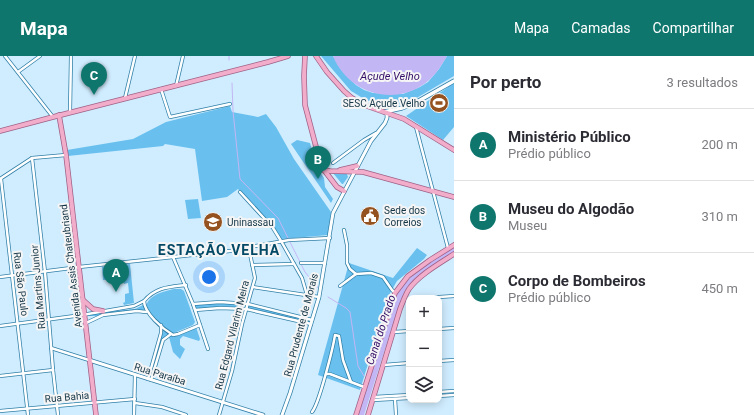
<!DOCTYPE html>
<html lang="pt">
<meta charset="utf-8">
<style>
body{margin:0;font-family:Roboto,sans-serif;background:#f2f2f3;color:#2b2b33}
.controls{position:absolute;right:12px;bottom:12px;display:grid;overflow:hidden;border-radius:8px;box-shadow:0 2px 10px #0003}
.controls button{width:36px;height:36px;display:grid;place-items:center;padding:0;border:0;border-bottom:1px solid #e1e1e2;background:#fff;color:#2b2b33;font:20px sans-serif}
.you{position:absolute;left:209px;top:221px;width:14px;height:14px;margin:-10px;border:3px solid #fff;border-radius:50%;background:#1a73e8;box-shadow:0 0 0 6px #1a73e833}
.badge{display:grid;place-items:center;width:26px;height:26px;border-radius:50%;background:#0f766e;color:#fff;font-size:13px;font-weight:700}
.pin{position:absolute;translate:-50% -33px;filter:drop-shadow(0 1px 2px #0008)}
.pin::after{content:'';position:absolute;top:21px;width:14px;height:12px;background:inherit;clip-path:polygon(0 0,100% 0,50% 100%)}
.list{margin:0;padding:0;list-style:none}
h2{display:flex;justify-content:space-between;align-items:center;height:52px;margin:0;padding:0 16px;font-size:17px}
h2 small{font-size:13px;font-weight:400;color:#7c7c81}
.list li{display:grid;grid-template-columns:26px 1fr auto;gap:12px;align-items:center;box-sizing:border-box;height:72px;padding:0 16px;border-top:1px solid #e1e1e2}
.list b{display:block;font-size:15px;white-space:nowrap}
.list p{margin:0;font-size:13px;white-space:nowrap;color:#7c7c81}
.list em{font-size:13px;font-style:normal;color:#7c7c81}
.icon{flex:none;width:22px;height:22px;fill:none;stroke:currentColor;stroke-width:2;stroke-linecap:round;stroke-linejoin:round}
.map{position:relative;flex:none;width:454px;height:359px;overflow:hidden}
header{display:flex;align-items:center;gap:24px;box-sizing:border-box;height:56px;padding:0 20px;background:#0f766e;color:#fff}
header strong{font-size:19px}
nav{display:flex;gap:22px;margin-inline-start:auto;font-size:14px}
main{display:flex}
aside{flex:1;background:#fff}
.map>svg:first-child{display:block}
.green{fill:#69c0ef}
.water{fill:#c3b6f4}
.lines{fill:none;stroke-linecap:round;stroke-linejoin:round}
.stream{stroke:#c3b6f4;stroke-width:1}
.minor-casing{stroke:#2f7fa7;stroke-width:4}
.tertiary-casing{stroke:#2f7fa7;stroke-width:4.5}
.secondary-casing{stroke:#2f7fa7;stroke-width:5}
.primary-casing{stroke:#9f6086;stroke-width:5.5}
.minor{stroke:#fff;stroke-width:2.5}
.tertiary{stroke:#fff;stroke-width:3}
.secondary{stroke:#fff;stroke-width:3.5}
.primary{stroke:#f2adcb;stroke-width:4}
.labels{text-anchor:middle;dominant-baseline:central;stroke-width:4;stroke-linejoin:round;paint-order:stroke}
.poi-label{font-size:10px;fill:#143546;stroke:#f5f5f5;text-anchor:start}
.street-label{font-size:10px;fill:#143546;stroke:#f5f5f5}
.water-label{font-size:11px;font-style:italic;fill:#330e68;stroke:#f5f5f5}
.district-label{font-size:14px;font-weight:bold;letter-spacing:1px;fill:#034966;stroke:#f5f5f5}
</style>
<header>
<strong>Mapa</strong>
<nav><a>Mapa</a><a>Camadas</a><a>Compartilhar</a></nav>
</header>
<main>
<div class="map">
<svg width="454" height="359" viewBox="0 0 454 359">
<rect width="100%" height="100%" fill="#d0edff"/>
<!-- green -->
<g class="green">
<polygon points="321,0 333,0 344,17 356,29 364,34 373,37 403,38 420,31 428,26 439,13 447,0 454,0 454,20 408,47 385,50 366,44 351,35"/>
<polygon points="454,27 454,71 443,84 406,60"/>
<polygon points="230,50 232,56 258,61 266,58 276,71 294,103 331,156 328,179 282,183 238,133 227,141 202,145 195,93 165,88 163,90 68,100 67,94 133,83 166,66"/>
<polygon points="297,84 310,87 317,112 324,122 325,131 333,143 331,147 291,88"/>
<polygon points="346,116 348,121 343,128 342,128 333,117"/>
<polygon points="198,143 201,162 188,163 185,144"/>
<polygon points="417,192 427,199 424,203 397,225 389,239 360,334 318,319 349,207 393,222"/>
<polygon points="130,208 134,247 124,249 123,247 125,246 125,238 129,237 128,227 124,228 123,223 103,224 102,211"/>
<path d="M174 233H181L184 235 195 266 193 269 174 277H171L149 258 146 249C151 238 162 236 174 233Z"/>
<polygon points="222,247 247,249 246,252 224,250 196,253 194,249"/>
<polygon points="143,249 146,256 140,255 103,260 87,260 102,256 135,253"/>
<polygon points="249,250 311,264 310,267 248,252"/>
<polygon points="162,271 169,278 163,283 150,323 149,321"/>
<polygon points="196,271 200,283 199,285 183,280 180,283 180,289 185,293 180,303 173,296 169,281 171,280"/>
</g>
<!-- water -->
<g class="water">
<path d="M333 0H447C440 12 433 23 421 30 389 50 347 35 333 0Z"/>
<path d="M454 191V197L411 228 404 237 391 274 364 359H357L397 236C413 216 432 204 454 191Z"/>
</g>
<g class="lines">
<!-- stream -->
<g class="stream">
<polyline points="229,0 229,4"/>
<polyline points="232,27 233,55 240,123 278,162 305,216 319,233"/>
<polyline points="328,241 346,252 350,256 358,310 364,320"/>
</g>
<defs>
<g id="minor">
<polyline points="5,0 53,61"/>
<polyline points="18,16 40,0"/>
<polyline points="176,30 183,0"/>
<polyline points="161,33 170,61 230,48"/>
<polyline points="125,42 135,0"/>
<polyline points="70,56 71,0"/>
<polyline points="416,71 448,192"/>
<polyline points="32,102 45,216 53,314 58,359"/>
<polyline points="333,107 364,84 376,77"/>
<polyline points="0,123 32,102 66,99"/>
<polyline points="1,123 28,359"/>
<polyline points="240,136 273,172 281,185 302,222 307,239"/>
<polyline points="344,174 347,189 347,207 350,213 356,218"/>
<polyline points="256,190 289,184 330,182"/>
<polyline points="173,201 193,248 208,293"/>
<polyline points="301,207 325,207"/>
<polyline points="252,209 294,208"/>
<polyline points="0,221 79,211 249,193 255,222 242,268 232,315 219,359"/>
<path d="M186 229C169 231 156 231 144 245 144 257 163 273 173 279L178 278 200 269"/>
<polyline points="340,230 356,218 371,217 383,221 392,234 395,237"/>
<polyline points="253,231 319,241"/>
<polyline points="425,242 454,240"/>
<polyline points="193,248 220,246 248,248 312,264"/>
<polyline points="195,254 220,252 246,253 311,268"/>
<polyline points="86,267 103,259 137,255 146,256"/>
<polyline points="0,270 82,259 134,250 144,245"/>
<polyline points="439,273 454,272"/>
<polyline points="394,276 409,275"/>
<polyline points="51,292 89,304"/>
<polyline points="439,305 454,304"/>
<polyline points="384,309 409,307"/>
<polyline points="326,318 330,318 364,331"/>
<polyline points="0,320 53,314"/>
<polyline points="148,323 161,277 161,269"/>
<polyline points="151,324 163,284 171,278"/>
<polyline points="439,336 454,335"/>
<polyline points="439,340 454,339"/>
<polyline points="374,341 409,339"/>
<polyline points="395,343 396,359"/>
<polyline points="373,344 409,342"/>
<polyline points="135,347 162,351 186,359"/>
<polyline points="0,355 135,343"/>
<path d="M312 356C319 348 333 292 335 279L339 280 343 304 351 326"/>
<polyline points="134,359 135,319"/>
</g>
<g id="tertiary">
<polyline points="89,304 263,359"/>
<polyline points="282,359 290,337 319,241 333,157 371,85 385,67 387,62 387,57"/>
</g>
<polyline id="secondary" points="384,56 402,52 415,47 454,25"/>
<g id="primary">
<polyline points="305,0 304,20 305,49 320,106 324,114 330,115 363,116 454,141"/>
<polyline points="316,0 327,16 344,35 352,42 364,49 404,63 454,94"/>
<polyline points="59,59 66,99 96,359"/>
<polyline points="0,75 53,61 268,6 288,0"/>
<polyline points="324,114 337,131 344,135"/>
<polyline points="340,114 357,110"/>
<polyline points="83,244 93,253 103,255"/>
<polyline points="356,359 395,237 408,220 430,204 454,189"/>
<path d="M368 359 400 253C403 246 405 239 409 233 419 219 440 207 454 198"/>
</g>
</defs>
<!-- minor casing -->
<use href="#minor" class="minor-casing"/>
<!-- tertiary casing -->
<use href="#tertiary" class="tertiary-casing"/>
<!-- secondary casing -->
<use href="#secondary" class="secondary-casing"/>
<!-- primary casing -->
<use href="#primary" class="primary-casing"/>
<!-- minor -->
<use href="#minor" class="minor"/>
<!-- tertiary -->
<use href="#tertiary" class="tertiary"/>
<!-- secondary -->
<use href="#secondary" class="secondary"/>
<!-- primary -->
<use href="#primary" class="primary"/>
</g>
<!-- icons -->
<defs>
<symbol id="stadium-disc" viewBox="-11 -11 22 22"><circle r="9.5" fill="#945220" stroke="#f5f5f5"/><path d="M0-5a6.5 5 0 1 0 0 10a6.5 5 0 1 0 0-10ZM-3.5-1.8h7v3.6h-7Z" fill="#fff"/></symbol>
<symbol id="civic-disc" viewBox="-11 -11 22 22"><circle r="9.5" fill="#945220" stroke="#f5f5f5"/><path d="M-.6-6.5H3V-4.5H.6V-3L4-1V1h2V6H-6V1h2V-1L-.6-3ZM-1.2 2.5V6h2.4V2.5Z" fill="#fff"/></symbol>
<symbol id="university-disc" viewBox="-11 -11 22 22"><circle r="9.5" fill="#945220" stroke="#f5f5f5"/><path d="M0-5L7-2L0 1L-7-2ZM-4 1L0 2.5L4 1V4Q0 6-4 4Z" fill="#fff"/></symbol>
</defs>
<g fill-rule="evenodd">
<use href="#stadium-disc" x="428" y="36" width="22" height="22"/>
<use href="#civic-disc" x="359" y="149" width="22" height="22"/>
<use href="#university-disc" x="202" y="155" width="22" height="22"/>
</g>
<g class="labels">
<!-- poi labels -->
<g class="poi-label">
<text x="425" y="47" text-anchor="end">SESC Açude Velho</text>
<text x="384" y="154">Sede dos<tspan x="384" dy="12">Correios</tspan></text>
<text x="227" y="166">Uninassau</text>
</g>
<!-- street labels -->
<g class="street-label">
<text transform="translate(71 210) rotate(-97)">Avenida Assis Chateubriand</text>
<text transform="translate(21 228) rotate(83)">Rua São Paulo</text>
<text transform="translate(38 231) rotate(-95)">Rua Martins Junior</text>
<text transform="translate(301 269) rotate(-75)">Rua Prudente de Morais</text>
<text transform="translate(232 279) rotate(-76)">Rua Edgard Vilarim Meira</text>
<text transform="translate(160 318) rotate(17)">Rua Paraíba</text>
<text transform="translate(67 341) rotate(-5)">Rua Bahia</text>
</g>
<!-- water labels -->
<g class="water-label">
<text x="390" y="20">Açude Velho</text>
<text transform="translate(381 274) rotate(-72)">Canal do Prado</text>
</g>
<!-- district labels -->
<g class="district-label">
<text x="219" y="194">ESTAÇÃO VELHA</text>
</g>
</g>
</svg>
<div class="controls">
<button>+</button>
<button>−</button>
<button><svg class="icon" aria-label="layers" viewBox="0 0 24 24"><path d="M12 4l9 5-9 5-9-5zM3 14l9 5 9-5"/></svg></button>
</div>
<div class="you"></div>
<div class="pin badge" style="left:116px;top:236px">A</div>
<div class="pin badge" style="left:318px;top:123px">B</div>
<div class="pin badge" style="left:94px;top:39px">C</div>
</div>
<aside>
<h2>Por perto<small>3 resultados</small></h2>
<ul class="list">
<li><span class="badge">A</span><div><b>Ministério Público</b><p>Prédio público</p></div><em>200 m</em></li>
<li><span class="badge">B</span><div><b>Museu do Algodão</b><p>Museu</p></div><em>310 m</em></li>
<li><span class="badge">C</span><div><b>Corpo de Bombeiros</b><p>Prédio público</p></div><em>450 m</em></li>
</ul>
</aside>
</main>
